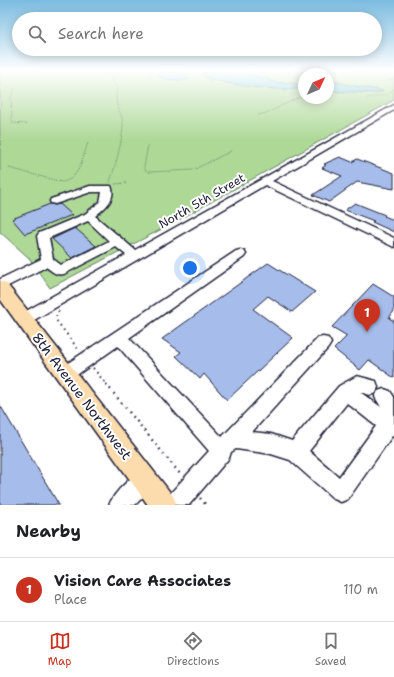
<!DOCTYPE html>
<style>
body{margin:0;font-family:"Shantell Sans",sans-serif;background:#f2f2f2;color:#202124}
.compass{position:absolute;left:298px;top:68px;width:36px;height:36px;border-radius:50%;background:#fff;box-shadow:0 2px 10px #0003;rotate:46deg}
.you{position:absolute;left:190px;top:268px;width:14px;height:14px;margin:-10px;border:3px solid #fff;border-radius:50%;background:#1a73e8;box-shadow:0 0 0 6px #1a73e833}
.badge{display:grid;place-items:center;width:26px;height:26px;border-radius:50%;background:#c8321e;color:#fff;font-size:13px;font-weight:700}
.pin{position:absolute;translate:-50% -33px;filter:drop-shadow(0 1px 2px #0008)}
.pin::after{content:'';position:absolute;top:21px;width:14px;height:12px;background:inherit;clip-path:polygon(0 0,100% 0,50% 100%)}
.list{margin:0;padding:0;list-style:none}
h2{display:flex;justify-content:space-between;align-items:center;height:52px;margin:0;padding:0 16px;font-size:17px}
h2 small{font-size:13px;font-weight:400;color:#757577}
.list li{display:grid;grid-template-columns:26px 1fr auto;gap:12px;align-items:center;box-sizing:border-box;height:64px;padding:0 16px;border-top:1px solid #e0e0e0}
.list b{display:block;font-size:15px;white-space:nowrap}
.list p{margin:0;font-size:13px;white-space:nowrap;color:#757577}
.list em{font-size:13px;font-style:normal;color:#757577}
.icon{flex:none;width:22px;height:22px;fill:none;stroke:currentColor;stroke-width:2;stroke-linecap:round;stroke-linejoin:round}
.map{position:relative;flex:none;width:394px;height:505px;overflow:hidden}
.search{position:absolute;background:#fff;box-shadow:0 2px 10px #0003;left:12px;right:12px;top:12px;height:44px;display:flex;align-items:center;gap:10px;box-sizing:border-box;padding:0 14px;border-radius:22px;color:#757577;font-size:15px}
.sheet{height:116px;background:#fff}
nav{display:flex;justify-content:space-around;align-items:center;box-sizing:border-box;height:56px;border-top:1px solid #e0e0e0;background:#fff;font-size:11px;color:#757577}
nav a{display:grid;justify-items:center;gap:2px}
nav .on{color:#c8321e}
.map>svg:first-child{display:block}
.green{fill:#add896;stroke:#687d68;fill-rule:evenodd}
.water{fill:#78c7d4;stroke:#568597}
.building{fill:#a6bcea;stroke:#22223b}
.lines{fill:none;stroke-linecap:round;stroke-linejoin:round}
.minor-casing{stroke:#22223b;stroke-width:3}
.major-casing{stroke:#22223b;stroke-width:3}
.path-far2{stroke:#22223b;stroke-width:1;stroke-dasharray:0.5 1.5;stroke-linecap:butt}
.path-far1{stroke:#22223b;stroke-width:2;stroke-dasharray:1.5 4;stroke-linecap:butt}
.path{stroke:#22223b;stroke-width:2.5;stroke-dasharray:1.5 4.5;stroke-linecap:butt}
.minor{fill:#fff;fill-rule:evenodd}
.major{fill:#fcdcac;fill-rule:evenodd}
.labels{text-anchor:middle;dominant-baseline:central;stroke-width:4;stroke-linejoin:round;paint-order:stroke}
.street-label{font-size:12px;fill:#22223b;stroke:#fff}
.near-street-label{font-size:14px;fill:#22223b;stroke:#fff}
</style>
<div class="map">
<svg width="394" height="505" viewBox="0 0 394 505">
<rect width="100%" height="100%" fill="#fff"/>
<filter id="ink" filterUnits="userSpaceOnUse"><feTurbulence type="fractalNoise" baseFrequency=".025" numOctaves="2"/><feDisplacementMap in="SourceGraphic" scale="8" xChannelSelector="R" yChannelSelector="G"/><feConvolveMatrix kernelMatrix="1 2 1 2 8 2 1 2 1" color-interpolation-filters="sRGB"/></filter>
<g filter="url(#ink)">
<!-- green -->
<path class="green" d="M0 70H394V100L177 221 50 288 29 258 0 232ZM304 74H328V98H304Z"/>
<!-- water -->
<g class="water">
<path d="M178 71 186 74 189 79C181 81 163 80 157 75L159 72Z"/>
<path d="M210 72 248 74 268 79 273 82 297 84 301 85 302 88C284 92 215 85 202 74Z"/>
<polygon points="328,81 383,91 377,93 328,91"/>
</g>
<!-- building -->
<g class="building">
<polygon points="340,157 352,162 357,159 394,173 394,189 357,182 329,202 313,195 342,176 322,168 326,165 324,164"/>
<polygon points="355,203 385,215 384,216 394,220 394,232 372,222 374,221 345,210"/>
<polygon points="50,204 55,205 60,204 72,215 25,234 12,219"/>
<polygon points="75,228 96,246 72,258 52,239"/>
<polygon points="268,263 315,292 292,312 268,296 253,309 293,338 227,400 204,374 200,379 176,356 181,352 162,339"/>
<polygon points="373,284 394,297 394,311 389,318 394,321 394,378 369,360 360,370 334,349 347,336 332,327"/>
<polygon points="0,405 59,505 0,505"/>
</g>
<g class="lines">
<defs>
<g id="minor">
<path d="M394 105V110L272 181 394 238V247L265 185 29 323 24 325 19 323 17 319 19 315 126 255 116 247 64 274C56 276 52 271 46 267L0 290V279L41 259 37 236 39 233 85 214 100 202 102 192H91L55 204 51 203 50 201 51 199 90 186H111C117 199 104 209 95 216L135 250ZM88 221 109 241 61 265 53 259 49 238Z"/>
<path d="M240 250 244 251 246 254 244 257 129 338 222 437 318 338 323 337 328 338 331 343 328 348 252 432 271 434 292 441 339 386 357 376 376 381 378 387 376 393 370 395 360 392 381 407 375 397 378 391 384 389 390 391 394 397V437L392 436 348 499 341 502 334 499 290 460 271 454 236 449 231 452 229 458 189 505H164L167 497 209 451 118 346 71 379 65 381 59 379 57 374 59 369 236 251ZM347 403 376 426 339 477 309 451Z"/>
<path d="M146 470 153 473 156 480 153 487 135 505H109C115 491 132 475 146 470Z"/>
</g>
<polygon id="major" points="0,281 6,283 173,496 177,505 148,505 0,299"/>
</defs>
<!-- minor casing -->
<use href="#minor" class="minor-casing"/>
<!-- major casing -->
<use href="#major" class="major-casing"/>
<!-- path-far2 -->
<g class="path-far2">
<path d="M101 70 112 80 117 89C113 106 123 112 123 126 122 142 115 167 110 182"/>
<polyline points="191,70 210,80 210,83"/>
<polyline points="149,71 151,78"/>
<polyline points="328,81 344,82"/>
<polyline points="384,82 394,79"/>
<polyline points="304,83 302,85 304,88"/>
<polyline points="15,88 11,97 12,123 27,124"/>
<polyline points="367,98 389,94 394,89"/>
<path d="M258 115C275 112 288 100 304 96"/>
<polyline points="148,145 144,167 144,169 148,172 193,170 231,151"/>
<path d="M9 168 62 182C80 179 82 158 88 143"/>
<polyline points="115,184 127,183"/>
</g>
<!-- path-far1 -->
<g class="path-far1">
<polyline points="59,311 56,315 56,320 78,349"/>
<polyline points="93,368 107,385"/>
</g>
<!-- path -->
<g class="path">
<polyline points="106,384 181,475"/>
<polyline points="200,498 206,505"/>
</g>
<!-- minor -->
<use href="#minor" class="minor"/>
<!-- major -->
<use href="#major" class="major"/>
</g>
</g>
<!-- sky -->
<linearGradient id="sky" x2="0" y2="1"><stop stop-color="#7bbce0"/><stop offset="0.5" stop-color="#fff"/><stop offset="1" stop-color="#fff" stop-opacity="0"/></linearGradient>
<rect width="394" height="141" fill="url(#sky)"/>
<g class="labels">
<!-- street labels -->
<g class="street-label">
<text transform="translate(202 201) rotate(-30)">North 5th Street</text>
</g>
<!-- near-street labels -->
<g class="near-street-label">
<text transform="translate(82 396) rotate(53)">8th Avenue Northwest</text>
</g>
</g>
</svg>
<svg class="compass" viewBox="-18 -18 36 36"><path d="M0-13l5 13h-10z" fill="#e53935"/><path d="M0 13l5-13h-10z" fill="#757577"/></svg>
<div class="you"></div>
<div class="pin badge" style="left:367px;top:332px">1</div>
<div class="search"><svg class="icon" aria-label="search" viewBox="0 0 24 24"><circle cx="10" cy="10" r="6"/><path d="M15 15l6 6"/></svg>Search here</div>
</div>
<section class="sheet">
<h2>Nearby<small></small></h2>
<ul class="list">
<li><span class="badge">1</span><div><b>Vision Care Associates</b><p>Place</p></div><em>110 m</em></li>
</ul>
</section>
<nav>
<a class="on"><svg class="icon" aria-label="map" viewBox="0 0 24 24"><path d="M3 6l6-2 6 2 6-2v14l-6 2-6-2-6 2zM9 4v14M15 6v14"/></svg>Map</a>
<a><svg class="icon" aria-label="directions" viewBox="0 0 24 24"><path d="M12 3l9 9-9 9-9-9zM9 14v-3h6M13 9l2 2-2 2"/></svg>Directions</a>
<a><svg class="icon" aria-label="saved" viewBox="0 0 24 24"><path d="M7 4h10v16l-5-4-5 4z"/></svg>Saved</a>
</nav>
